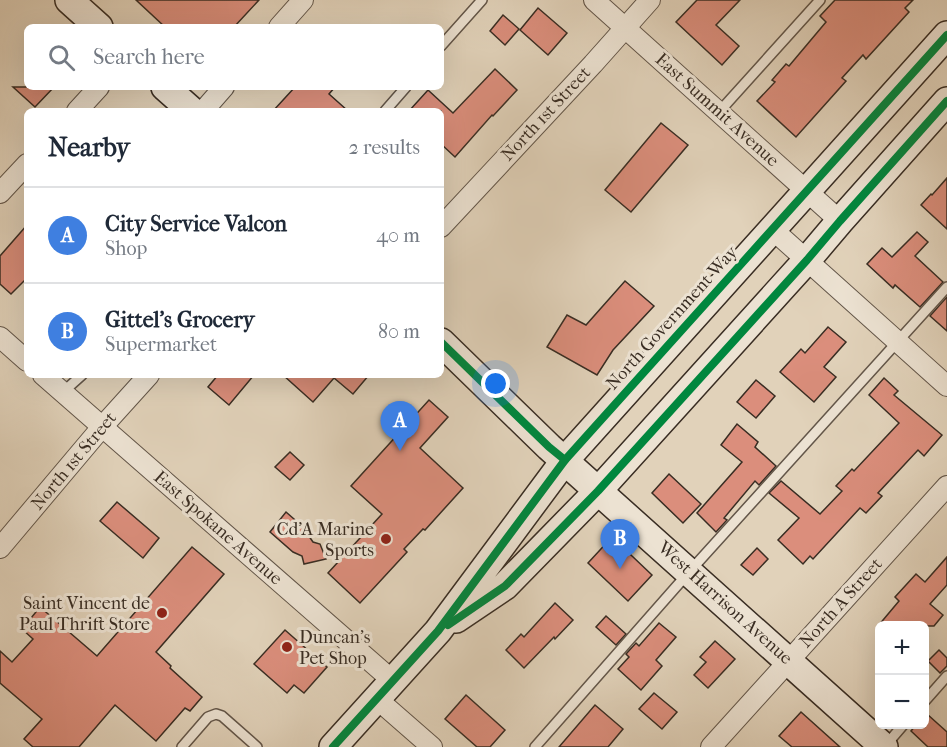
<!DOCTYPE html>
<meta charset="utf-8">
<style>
body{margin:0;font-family:"IM FELL French Canon",serif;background:#f2f2f3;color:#1f2937}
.controls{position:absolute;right:18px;bottom:18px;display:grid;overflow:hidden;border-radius:9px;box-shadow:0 6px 24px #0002}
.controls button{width:54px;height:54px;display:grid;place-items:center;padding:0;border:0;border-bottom:2px solid #e0e1e3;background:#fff;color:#1f2937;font:30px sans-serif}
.you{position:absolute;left:496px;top:384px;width:21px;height:21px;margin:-15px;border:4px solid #fff;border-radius:50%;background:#1a73e8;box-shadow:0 0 0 9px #1a73e833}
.badge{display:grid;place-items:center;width:39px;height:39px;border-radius:50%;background:#8f2418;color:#fff;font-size:20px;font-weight:700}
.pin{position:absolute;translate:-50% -50px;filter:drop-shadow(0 2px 3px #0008)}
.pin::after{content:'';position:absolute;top:32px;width:21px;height:18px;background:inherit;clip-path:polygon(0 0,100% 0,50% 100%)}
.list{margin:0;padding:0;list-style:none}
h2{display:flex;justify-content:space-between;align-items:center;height:78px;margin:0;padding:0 24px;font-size:26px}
h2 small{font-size:20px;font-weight:400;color:#747a83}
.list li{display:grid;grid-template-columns:39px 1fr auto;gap:18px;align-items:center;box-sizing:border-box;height:96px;padding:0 24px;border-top:2px solid #e0e1e3}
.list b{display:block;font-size:22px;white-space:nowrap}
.list p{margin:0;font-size:20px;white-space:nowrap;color:#747a83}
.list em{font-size:20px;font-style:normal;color:#747a83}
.icon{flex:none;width:33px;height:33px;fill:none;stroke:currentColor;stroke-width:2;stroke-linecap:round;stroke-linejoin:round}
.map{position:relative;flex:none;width:947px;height:747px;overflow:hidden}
.search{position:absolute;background:#fff;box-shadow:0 6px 24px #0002;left:24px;top:24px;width:420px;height:66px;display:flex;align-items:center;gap:15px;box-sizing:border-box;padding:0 21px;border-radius:9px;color:#747a83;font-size:22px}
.panel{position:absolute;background:#fff;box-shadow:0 6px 24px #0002;left:24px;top:108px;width:420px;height:270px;border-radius:9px}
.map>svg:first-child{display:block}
.building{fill:#db8e7c;stroke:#392d23;stroke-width:1.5}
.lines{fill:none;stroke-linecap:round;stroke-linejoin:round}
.lane-casing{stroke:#635649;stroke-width:12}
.street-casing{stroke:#635649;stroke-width:22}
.secondary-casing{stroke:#392d23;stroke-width:30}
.lane{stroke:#ece2d2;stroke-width:9}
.street{stroke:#ece2d2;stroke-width:20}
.secondary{stroke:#ece2d2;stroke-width:27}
.cycleway-casing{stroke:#ece2d2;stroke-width:11}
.cycleway{stroke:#00873e;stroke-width:8}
.poi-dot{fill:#8f2418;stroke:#ece2d2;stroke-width:2}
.labels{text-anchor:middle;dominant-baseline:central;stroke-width:6;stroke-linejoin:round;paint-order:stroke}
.street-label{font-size:18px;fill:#392d23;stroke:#ece2d2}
.poi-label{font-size:18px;fill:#392d23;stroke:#ece2d2;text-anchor:end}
</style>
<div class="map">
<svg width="947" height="747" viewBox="0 0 947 747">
<rect width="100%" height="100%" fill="#e1d2ba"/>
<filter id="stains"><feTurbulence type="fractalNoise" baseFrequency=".00333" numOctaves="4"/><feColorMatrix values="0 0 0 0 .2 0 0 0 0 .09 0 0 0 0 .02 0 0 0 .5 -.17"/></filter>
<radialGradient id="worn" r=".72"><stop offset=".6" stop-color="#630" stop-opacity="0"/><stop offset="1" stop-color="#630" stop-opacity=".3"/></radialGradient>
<!-- building -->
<g class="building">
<polygon points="136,0 259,0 234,27 165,27"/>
<polygon points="697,0 740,0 716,25 739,46 722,65 676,22"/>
<polygon points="835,0 913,0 905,8 909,12 866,59 863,55 842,78 846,81 796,137 757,101 775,82 772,80 786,64 789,66 826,22 820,16"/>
<polygon points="538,8 567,33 548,55 520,30"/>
<polygon points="503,15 519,29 505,45 490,31"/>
<polygon points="495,69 517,90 493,116 492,115 455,157 441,144 441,111 409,111 428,90 453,113"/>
<polygon points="13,87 54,87 35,107"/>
<polygon points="295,87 335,87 329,94 348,111 273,111"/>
<polygon points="661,123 688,145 631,212 605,190"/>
<polygon points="947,178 947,229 921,205 931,194 932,195"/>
<polygon points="27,225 27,278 11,294 0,284 0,256"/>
<polygon points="917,232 928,242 915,256 943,282 920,307 895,285 893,288 867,264 882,248 892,257"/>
<polygon points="625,281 654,306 613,350 597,375 547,347 567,315 586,325"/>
<polygon points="947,297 947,331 930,316"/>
<polygon points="828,327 846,342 824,367 836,377 814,402 780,372 801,349 805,353"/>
<polygon points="218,375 254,375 229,405 208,387"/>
<polygon points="283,375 369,375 353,394 334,378 313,402"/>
<polygon points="884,378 898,391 894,395 942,435 924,456 918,450 878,493 882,496 866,513 860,508 813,559 810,556 803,564 778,540 799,518 769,493 781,481 820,514 842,491 836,486 852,469 854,471 899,423 869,395"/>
<polygon points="756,380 775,396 756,418 737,402"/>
<polygon points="429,400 448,417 420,448 463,488 425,530 423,529 404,549 407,552 360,603 328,573 382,514 351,486"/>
<polygon points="737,424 758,442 755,447 776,466 759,485 755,481 724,518 727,520 716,532 697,513 742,462 721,445"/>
<polygon points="290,452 304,465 290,480 275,467"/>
<polygon points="669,474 701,504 683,523 652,493"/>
<polygon points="117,502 159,538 143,558 100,521"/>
<polygon points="286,512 302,526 313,542 320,544 326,559 304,564 302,556 293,552 270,532"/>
<polygon points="612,537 652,575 628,601 588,563"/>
<polygon points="192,547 224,574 156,652 171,666 170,668 202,697 190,711 185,708 156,741 115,705 79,747 33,747 24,739 42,719 0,683 0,651 12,662 33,639 22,629 40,607 97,656"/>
<polygon points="757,548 768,559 753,575 741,565"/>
<polygon points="947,557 947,585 930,604 943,615 934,626 878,626 899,601 895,597 916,574 925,582"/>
<polygon points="555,603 573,620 555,639 554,637 524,668 506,650 521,634 524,637"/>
<polygon points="606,616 626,634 616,645 596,627"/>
<polygon points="659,623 676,637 656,660 662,666 641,690 618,669 629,657 626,654 636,643 639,646"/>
<polygon points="285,630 327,667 304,693 294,685 287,693 254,664"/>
<polygon points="715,641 735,659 708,688 694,675 706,662 700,657"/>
<polygon points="939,650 947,658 947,666 940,673 928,661"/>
<polygon points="654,693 677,712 662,729 639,709"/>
<polygon points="466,695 505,730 490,747 477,747 445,719"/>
<polygon points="595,705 623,729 608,747 559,747"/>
<polygon points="801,712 840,747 792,747 779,736"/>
<polygon points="927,714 947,732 947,747 928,747 911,731 917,724 924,724 924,716"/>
</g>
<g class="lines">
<defs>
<g id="lane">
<polyline points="441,46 482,0"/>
<polyline points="385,111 406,87"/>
<polyline points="719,112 820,0"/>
<polyline points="63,392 82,375"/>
<polyline points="924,702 947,676"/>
<polyline points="886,745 904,724"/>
<polyline points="182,747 208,717 216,714 222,716 257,747"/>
<polyline points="535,747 690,571 947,287"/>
</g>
<g id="street">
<polyline points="594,0 840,221"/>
<polyline points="279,27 303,0"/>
<polyline points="77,111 99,87"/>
<polyline points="203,111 224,87"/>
<polyline points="0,193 27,164"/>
<polyline points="441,227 593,64 650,0"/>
<polyline points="772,229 947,386"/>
<polyline points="0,337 27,361"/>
<polyline points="43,375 393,681"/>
<polyline points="0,548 102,427 149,375"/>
<polyline points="377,699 432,747"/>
<polyline points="711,747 947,486"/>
</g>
<g id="secondary">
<polyline points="69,0 99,27"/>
<polyline points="165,87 192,111"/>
<polyline points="441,342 549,447 884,747"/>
<polyline points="456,619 505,586 598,491 807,260 840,221 947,101"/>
<polyline points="333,747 438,631 565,460 947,35"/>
</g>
</defs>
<!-- lane casing -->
<use href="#lane" class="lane-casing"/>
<!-- street casing -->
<use href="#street" class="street-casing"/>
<!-- secondary casing -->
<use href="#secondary" class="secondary-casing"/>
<!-- lane -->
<use href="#lane" class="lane"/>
<!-- street -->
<use href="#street" class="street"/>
<!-- secondary -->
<use href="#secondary" class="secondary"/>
<defs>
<g id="cycleway">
<polyline points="441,342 549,447 565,460"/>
<polyline points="448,625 505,586 598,491 807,260 840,221 947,101"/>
<polyline points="333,747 438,631 565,460 947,35"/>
</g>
</defs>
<!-- cycleway casing -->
<use href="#cycleway" class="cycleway-casing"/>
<!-- cycleway -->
<use href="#cycleway" class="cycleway"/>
</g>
<!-- markers -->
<g class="poi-dot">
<circle cx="386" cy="539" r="6"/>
<circle cx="162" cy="613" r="6"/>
<circle cx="287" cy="647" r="6"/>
</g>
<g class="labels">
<!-- street labels -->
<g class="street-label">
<text transform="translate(717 110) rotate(42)">East Summit Avenue</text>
<text transform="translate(546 114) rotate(-47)">North 1st Street</text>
<text transform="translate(672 318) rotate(-48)">North Government Way</text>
<text transform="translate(74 461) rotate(-50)">North 1st Street</text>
<text transform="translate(218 528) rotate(41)">East Spokane Avenue</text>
<text transform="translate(725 603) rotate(42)">West Harrison Avenue</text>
<text transform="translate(841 603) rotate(-48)">North A Street</text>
</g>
<!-- poi labels -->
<g class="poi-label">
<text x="374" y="529">Cd'A Marine<tspan x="374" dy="21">Sports</tspan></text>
<text x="150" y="603">Saint Vincent de<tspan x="150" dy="21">Paul Thrift Store</tspan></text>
<text x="299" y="637" text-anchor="start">Duncan's<tspan x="299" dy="21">Pet Shop</tspan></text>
</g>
</g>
<rect width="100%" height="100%" filter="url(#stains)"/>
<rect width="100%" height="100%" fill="url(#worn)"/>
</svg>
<div class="controls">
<button>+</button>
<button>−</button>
</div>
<div class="you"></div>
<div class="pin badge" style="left:400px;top:451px;background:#3f7fe0">A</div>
<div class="pin badge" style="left:620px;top:569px;background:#3f7fe0">B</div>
<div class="search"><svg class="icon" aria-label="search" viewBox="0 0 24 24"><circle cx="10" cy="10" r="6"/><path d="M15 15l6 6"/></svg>Search here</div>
<section class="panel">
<h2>Nearby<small>2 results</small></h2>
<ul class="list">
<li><span class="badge" style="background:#3f7fe0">A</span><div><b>City Service Valcon</b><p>Shop</p></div><em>40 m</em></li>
<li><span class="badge" style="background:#3f7fe0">B</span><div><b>Gittel's Grocery</b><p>Supermarket</p></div><em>80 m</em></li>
</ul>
</section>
</div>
